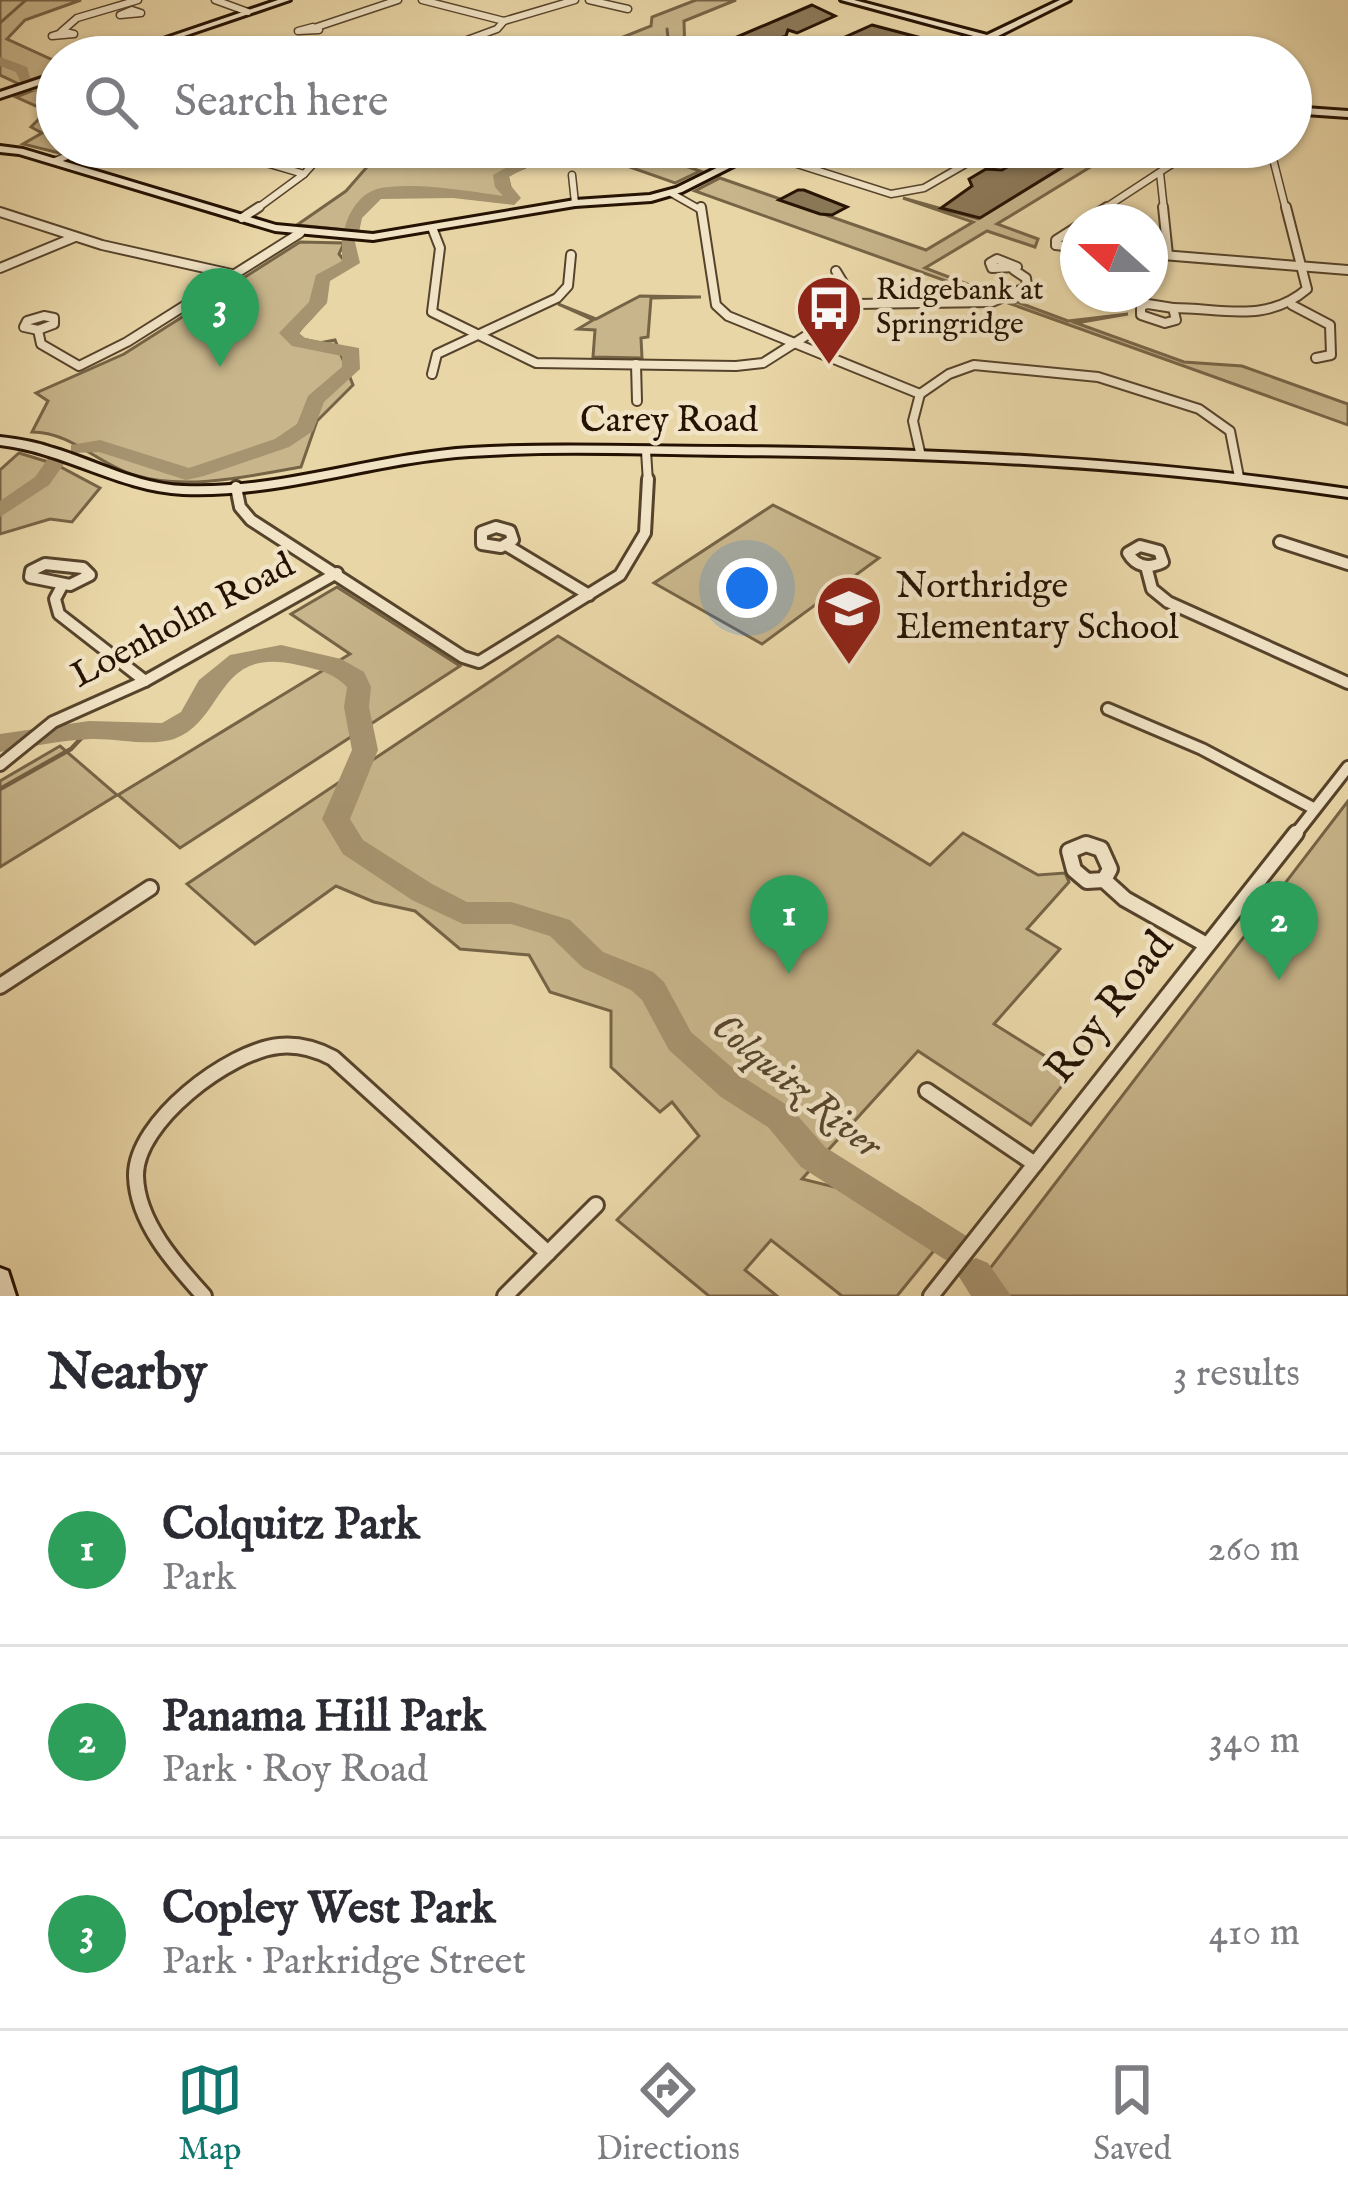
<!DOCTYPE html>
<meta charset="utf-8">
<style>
body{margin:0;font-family:"IM FELL English",serif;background:#f2f2f3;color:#2b2b33}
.compass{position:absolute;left:1060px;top:204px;width:108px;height:108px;border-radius:50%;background:#fff;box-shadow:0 3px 9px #0004;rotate:291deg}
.you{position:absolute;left:747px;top:588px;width:42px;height:42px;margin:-30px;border:9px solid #fff;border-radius:50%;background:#1a73e8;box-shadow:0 0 0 18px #1a73e833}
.badge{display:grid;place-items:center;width:78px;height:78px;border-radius:50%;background:#0f766e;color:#fff;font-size:39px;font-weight:700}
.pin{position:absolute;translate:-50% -99px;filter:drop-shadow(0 3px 6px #0008)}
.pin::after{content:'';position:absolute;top:63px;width:42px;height:36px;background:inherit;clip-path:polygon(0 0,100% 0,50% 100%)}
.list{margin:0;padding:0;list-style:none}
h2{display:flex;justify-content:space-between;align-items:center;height:156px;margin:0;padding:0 48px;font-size:51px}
h2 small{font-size:39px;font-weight:400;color:#7c7c81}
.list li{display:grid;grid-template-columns:78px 1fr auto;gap:36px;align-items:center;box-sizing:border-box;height:192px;padding:0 48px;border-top:3px solid #e1e1e2}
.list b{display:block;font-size:45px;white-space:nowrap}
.list p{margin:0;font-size:39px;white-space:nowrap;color:#7c7c81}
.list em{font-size:39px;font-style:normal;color:#7c7c81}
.icon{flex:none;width:66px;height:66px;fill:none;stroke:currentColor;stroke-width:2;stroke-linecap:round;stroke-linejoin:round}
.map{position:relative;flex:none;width:1348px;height:1296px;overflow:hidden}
.search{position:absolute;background:#fff;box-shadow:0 3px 9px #0004;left:36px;right:36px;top:36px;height:132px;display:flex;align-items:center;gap:30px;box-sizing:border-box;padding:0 42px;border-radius:66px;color:#7c7c81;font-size:45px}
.sheet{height:732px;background:#fff}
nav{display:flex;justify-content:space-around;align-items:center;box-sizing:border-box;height:168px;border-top:3px solid #e1e1e2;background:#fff;font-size:33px;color:#7c7c81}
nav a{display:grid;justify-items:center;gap:6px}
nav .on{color:#0f766e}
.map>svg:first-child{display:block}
.green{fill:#c8b58b;stroke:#766446;stroke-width:3}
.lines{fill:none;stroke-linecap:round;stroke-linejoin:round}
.stream-far1{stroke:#725f43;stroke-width:3}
.stream{stroke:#725f43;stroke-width:4.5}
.river{fill:#a6936f;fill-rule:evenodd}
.building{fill:#8b7858;stroke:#251202;stroke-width:3}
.street-far3-casing{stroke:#56432b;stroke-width:9}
.street-far2-casing{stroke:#56432b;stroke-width:12}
.street-far1-casing{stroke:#56432b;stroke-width:16}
.street-casing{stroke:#56432b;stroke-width:20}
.secondary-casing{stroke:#251202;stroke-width:6}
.street-far3{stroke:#f1e4c6;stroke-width:6}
.street-far2{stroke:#f1e4c6;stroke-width:8}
.street-far1{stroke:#f1e4c6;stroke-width:10}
.street{stroke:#f1e4c6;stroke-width:14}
.secondary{fill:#f1e4c6;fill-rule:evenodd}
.labels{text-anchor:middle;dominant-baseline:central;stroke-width:9;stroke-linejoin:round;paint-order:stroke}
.far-poi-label{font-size:30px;fill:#251202;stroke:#f1e4c6;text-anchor:start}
.street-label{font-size:36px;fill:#251202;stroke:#f1e4c6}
.poi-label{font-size:36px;fill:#251202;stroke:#f1e4c6;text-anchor:start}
.water-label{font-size:39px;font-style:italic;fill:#59462e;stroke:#f1e4c6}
.near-street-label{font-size:42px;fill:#251202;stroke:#f1e4c6}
</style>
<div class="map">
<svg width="1348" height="1296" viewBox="0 0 1348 1296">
<rect width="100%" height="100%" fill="#e9d6a7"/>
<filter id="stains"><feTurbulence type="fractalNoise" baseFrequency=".00167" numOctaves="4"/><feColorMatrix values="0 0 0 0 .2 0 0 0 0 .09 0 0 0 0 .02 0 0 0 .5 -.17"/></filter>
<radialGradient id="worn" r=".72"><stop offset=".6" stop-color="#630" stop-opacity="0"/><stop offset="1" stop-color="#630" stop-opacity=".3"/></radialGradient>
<!-- green -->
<g class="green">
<polygon points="0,0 81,0 25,20 7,39 57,62 57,71 19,84 0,75"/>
<polygon points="696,0 736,0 684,21 685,57 573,57 651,26 652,17"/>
<polygon points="57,81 57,147 77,147 59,153 23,144 42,133 31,127 47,111 16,97"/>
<polygon points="378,147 541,147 547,151 541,160 507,175 512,195 495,201 444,191 391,193 378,196 359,213 357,231 297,225 346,191 380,152"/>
<polygon points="573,147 631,147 700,171 675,183"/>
<polygon points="1096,147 1123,147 997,224 1038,239 1035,247 987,231 925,268 996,295 988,296 695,191 720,178 926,250 973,222 903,198 978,219"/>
<path d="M300 242 344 243 339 254 347 264 321 278C332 309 309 314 295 337L319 343 335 340 353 385 317 421 301 467C250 476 185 491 134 475 98 464 71 432 32 432L48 401 36 393 124 354Z"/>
<polygon points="640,296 701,297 651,298 648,337 641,338 642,358 593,357 595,330 578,329 593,320 558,304 596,319"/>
<polygon points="1017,302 1068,321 1128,314 1076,323 1184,362 1242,366 1348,404 1348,425 1011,304"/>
<polygon points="19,453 55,464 100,488 72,522 50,519 0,534 0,470"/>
<polygon points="773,505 879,558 762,644 654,583"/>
<polygon points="337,587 460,666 180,848 118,795 350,654 291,614"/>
<polygon points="558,636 930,865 963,833 1038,875 1065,873 1069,882 1027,929 1060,949 994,1024 1072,1073 1031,1125 918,1051 802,1179 919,1208 950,1231 897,1296 842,1296 771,1240 745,1270 777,1296 709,1296 617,1220 699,1136 672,1102 660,1112 611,1067 611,1011 550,992 529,955 460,949 415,911 374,902 336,886 255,944 187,884"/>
<polygon points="60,746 117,795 0,867 0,781"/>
<polygon points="1348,801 1348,1296 994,1296 985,1275"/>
</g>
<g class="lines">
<!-- stream-far1 -->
<g class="stream-far1">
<polyline points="0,23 26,0"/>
<polyline points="667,29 670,57"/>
</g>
<!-- stream -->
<polyline class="stream" points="0,789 71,749 89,730"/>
<!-- river -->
<g class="river">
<polygon points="0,57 27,67 32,85 22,85 16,72 0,66"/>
<polygon points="32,85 57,86 57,94 32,91"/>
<path d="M530 147H546L548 155 509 177 511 186 521 198 514 205 453 198 381 199 362 218 358 237 344 233C346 216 359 194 377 189 410 181 469 191 503 196L495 187 493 175 532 153Z"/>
<polygon points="342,238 354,238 360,263 330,281 327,303 299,333 305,338 359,348 360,369 324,402 313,431 289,447 204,476 186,480 99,452 71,453 71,445 100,440 189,468 275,439 297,424 308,396 342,367 342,356 292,346 279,333 309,302 316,275 342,261"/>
<polygon points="56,455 66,461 49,485 0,517 0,501 35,477 49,457"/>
<path d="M281 645 341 659 364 672 371 687 369 707 378 750 350 819 363 840 432 884 467 902H511L570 920 603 952 653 972 664 982 691 1032 743 1077 790 1107 825 1147 968 1237 973 1248 968 1259 956 1264 944 1259 801 1167 768 1127 721 1097 669 1050 642 1000 631 990 583 968 550 936 511 924H463L412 900 343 854 322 819 352 750 344 707 347 687C334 673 317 669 298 665 215 645 226 720 174 739 150 747 116 738 91 739 61 740 30 747 0 752V734L89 721 162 723 181 712 199 680 230 655Z"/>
<polygon points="976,1258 988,1263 1011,1296 971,1296 958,1275 964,1263"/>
</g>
</g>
<!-- building -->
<g class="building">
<polygon points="812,5 835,16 797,33 788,30 786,36 744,52 718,45"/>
<polygon points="872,25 914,36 942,43 913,57 863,57 825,46"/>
<polygon points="1042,147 1095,147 980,218 941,208 972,186 969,179 986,169 1002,170"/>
<polygon points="798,190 804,190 847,207 832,215 820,214 779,200"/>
</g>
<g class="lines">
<defs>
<g id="street-far3">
<polyline points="215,0 248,12"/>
<polyline points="422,0 504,21"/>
<polyline points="589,0 628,9"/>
<polygon points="132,10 141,13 120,15"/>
<polygon points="313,27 319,30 298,31"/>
<polyline points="317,27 398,0"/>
<polyline points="61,32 77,18 138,0"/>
<polygon points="65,32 74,34 52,36"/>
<polyline points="361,48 385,57"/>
<polyline points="229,57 230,52 244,54 238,57"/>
<polyline points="421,57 497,29 504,21 575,0"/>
<polyline points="764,57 802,49 839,57"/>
<polyline points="211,147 304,174 255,210"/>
<polyline points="744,147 891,194 924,188 995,147"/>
<polyline points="1270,147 1286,210"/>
<polyline points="55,161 89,147"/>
<polyline points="281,166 310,151 324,152 304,174"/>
<polyline points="1160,173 1164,210"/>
<polyline points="572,175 575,203"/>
<polyline points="671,193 701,210"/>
<polyline points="1102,210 1198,147"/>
</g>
<g id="street-far2">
<polyline points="701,207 716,305 728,316 920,394 913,421 920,452"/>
<polyline points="1163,207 1168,255"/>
<polyline points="0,212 102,245 236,275"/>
<polyline points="242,218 259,207"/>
<polyline points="1084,222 1107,207"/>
<polyline points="433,230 440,248 432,312 536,363 736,366 763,363 856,304 992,302 1027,287 1026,278 1014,270"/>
<polyline points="1056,245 1056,240 1078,226"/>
<polyline points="1056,245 1078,248"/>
<polyline points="1150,254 1348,270"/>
<polygon points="997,259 1017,267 992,268 990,263"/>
<polyline points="0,268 75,237"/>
<polyline points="836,271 856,304"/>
<polygon points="1148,304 1173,308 1176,320 1165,323 1141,315 1141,306"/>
<polyline points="1292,305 1330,325 1331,355 1316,358"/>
<path d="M1173 308C1222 308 1266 324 1307 289L1286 207"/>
<polygon points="44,316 54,318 54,324 38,330 24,327 27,321"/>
<polyline points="38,330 41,344 79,366 127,342 300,233"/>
<polyline points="636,364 637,401"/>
<polyline points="432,374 437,354 557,298 568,286 571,255"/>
<polyline points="920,394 949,374 974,365 1098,377 1199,409 1230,431 1239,477"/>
<polyline points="646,451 648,482"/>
</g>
<g id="street-far1">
<polyline points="236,487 240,507 251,520 463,657 479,662 620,575 645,533 648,479"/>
<polygon points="496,527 510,531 513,540 501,547 482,544 482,532"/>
<polyline points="1280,542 1348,564"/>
<polyline points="506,545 589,595"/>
<path d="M1140 546 1159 551 1163 562C1149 569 1136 567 1128 553Z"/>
<polygon points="45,564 83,568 90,575 70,585 30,577 31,571"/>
<polyline points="1146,566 1152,589 1168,602 1348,683"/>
<polyline points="63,584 55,599 59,614 145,681"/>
<polyline points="1108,709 1202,749 1313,808"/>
<polyline points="0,765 53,722 145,681 337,573"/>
<polyline points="1294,836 1348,767"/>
</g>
<g id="street">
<polygon points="1086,844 1101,849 1110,869 1104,880 1087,881 1074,870 1069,851"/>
<polyline points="1104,880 1125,899 1205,944"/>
<polyline points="0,986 150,888"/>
<polyline points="927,1091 1035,1164"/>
<path d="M204 1296C175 1264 137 1222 136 1176 135 1122 229 1051 279 1046 299 1044 316 1049 333 1058L548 1253"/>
<polyline points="505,1296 596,1205"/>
<polyline points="931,1296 1296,833"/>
</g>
<g id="secondary">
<polygon points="278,0 290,0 122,57 110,57"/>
<polygon points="841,0 854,0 987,35 1060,0 1070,0 996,37 1064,57 1050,57 989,41 956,57 945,57 981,38"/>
<polygon points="57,73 57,79 0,98 0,92"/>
<polygon points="1291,107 1348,111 1348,117 1291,113"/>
<polygon points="0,146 23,149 276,225 373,234 575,200 650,195 676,188 759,147 771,147 682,192 651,201 575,206 373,240 275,231 19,154 0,152"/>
<path d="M0 437C18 439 36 442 53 448 97 461 137 484 183 486 280 490 374 454 470 448 558 443 646 447 733 447 940 449 1144 458 1348 489V497C1144 466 940 457 733 455 646 454 558 450 470 456 374 462 280 498 183 494 119 491 63 452 0 445Z"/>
<polygon points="0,1268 8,1271 16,1296 0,1296"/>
</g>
</defs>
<!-- street-far3 casing -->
<use href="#street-far3" class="street-far3-casing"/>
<!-- street-far2 casing -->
<use href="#street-far2" class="street-far2-casing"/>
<!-- street-far1 casing -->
<use href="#street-far1" class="street-far1-casing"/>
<!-- street casing -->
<use href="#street" class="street-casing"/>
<!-- secondary casing -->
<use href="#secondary" class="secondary-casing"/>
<!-- street-far3 -->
<use href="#street-far3" class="street-far3"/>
<!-- street-far2 -->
<use href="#street-far2" class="street-far2"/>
<!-- street-far1 -->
<use href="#street-far1" class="street-far1"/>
<!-- street -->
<use href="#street" class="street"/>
<!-- secondary -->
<use href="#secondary" class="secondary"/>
</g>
<!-- icons -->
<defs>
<symbol id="bus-pin" viewBox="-11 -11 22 30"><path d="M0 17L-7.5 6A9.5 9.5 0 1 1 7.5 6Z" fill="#8f2418" stroke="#f1e4c6"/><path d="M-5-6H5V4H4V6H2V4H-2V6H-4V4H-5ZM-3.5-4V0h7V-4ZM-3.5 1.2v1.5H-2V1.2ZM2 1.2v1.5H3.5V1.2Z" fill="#fff"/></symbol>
<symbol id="school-pin" viewBox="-11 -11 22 30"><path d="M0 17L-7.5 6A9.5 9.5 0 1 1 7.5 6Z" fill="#8f2418" stroke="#f1e4c6"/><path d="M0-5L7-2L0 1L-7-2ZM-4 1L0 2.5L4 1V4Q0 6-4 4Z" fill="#fff"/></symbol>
</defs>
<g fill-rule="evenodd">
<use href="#bus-pin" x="791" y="270" width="76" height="104"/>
<use href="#school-pin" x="811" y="570" width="76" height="104"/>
</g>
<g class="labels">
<!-- far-poi labels -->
<g class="far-poi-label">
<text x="876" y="291">Ridgebank at<tspan x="876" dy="34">Springridge</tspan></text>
</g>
<!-- street labels -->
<g class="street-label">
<text x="669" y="421">Carey Road</text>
<text transform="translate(183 621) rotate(-28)">Loenholm Road</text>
</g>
<!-- poi labels -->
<g class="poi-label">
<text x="896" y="587">Northridge<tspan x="896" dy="41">Elementary School</tspan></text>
</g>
<!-- water labels -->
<g class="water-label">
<text transform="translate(796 1087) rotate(39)">Colquitz River</text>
</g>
<!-- near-street labels -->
<g class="near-street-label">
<text transform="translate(1110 1008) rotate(-52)">Roy Road</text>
</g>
</g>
<rect width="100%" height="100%" filter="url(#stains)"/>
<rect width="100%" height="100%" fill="url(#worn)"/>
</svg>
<svg class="compass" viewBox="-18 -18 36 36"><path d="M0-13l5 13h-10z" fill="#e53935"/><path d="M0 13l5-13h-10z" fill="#7c7c81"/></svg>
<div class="you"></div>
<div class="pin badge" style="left:789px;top:974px;background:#2e9e5b">1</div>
<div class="pin badge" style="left:1279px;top:980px;background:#2e9e5b">2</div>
<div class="pin badge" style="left:220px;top:367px;background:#2e9e5b">3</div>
<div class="search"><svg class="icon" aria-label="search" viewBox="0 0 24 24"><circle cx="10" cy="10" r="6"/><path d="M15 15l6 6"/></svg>Search here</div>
</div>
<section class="sheet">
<h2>Nearby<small>3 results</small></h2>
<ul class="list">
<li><span class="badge" style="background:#2e9e5b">1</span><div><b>Colquitz Park</b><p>Park</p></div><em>260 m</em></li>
<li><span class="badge" style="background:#2e9e5b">2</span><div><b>Panama Hill Park</b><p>Park · Roy Road</p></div><em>340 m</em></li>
<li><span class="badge" style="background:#2e9e5b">3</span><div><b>Copley West Park</b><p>Park · Parkridge Street</p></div><em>410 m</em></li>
</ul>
</section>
<nav>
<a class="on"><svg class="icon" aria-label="map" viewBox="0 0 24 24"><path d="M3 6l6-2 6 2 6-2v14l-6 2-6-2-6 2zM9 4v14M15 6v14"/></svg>Map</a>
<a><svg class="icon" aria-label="directions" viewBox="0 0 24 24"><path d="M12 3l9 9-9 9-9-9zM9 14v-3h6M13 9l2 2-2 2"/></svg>Directions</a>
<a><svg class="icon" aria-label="saved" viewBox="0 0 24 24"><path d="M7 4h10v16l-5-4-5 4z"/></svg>Saved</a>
</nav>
